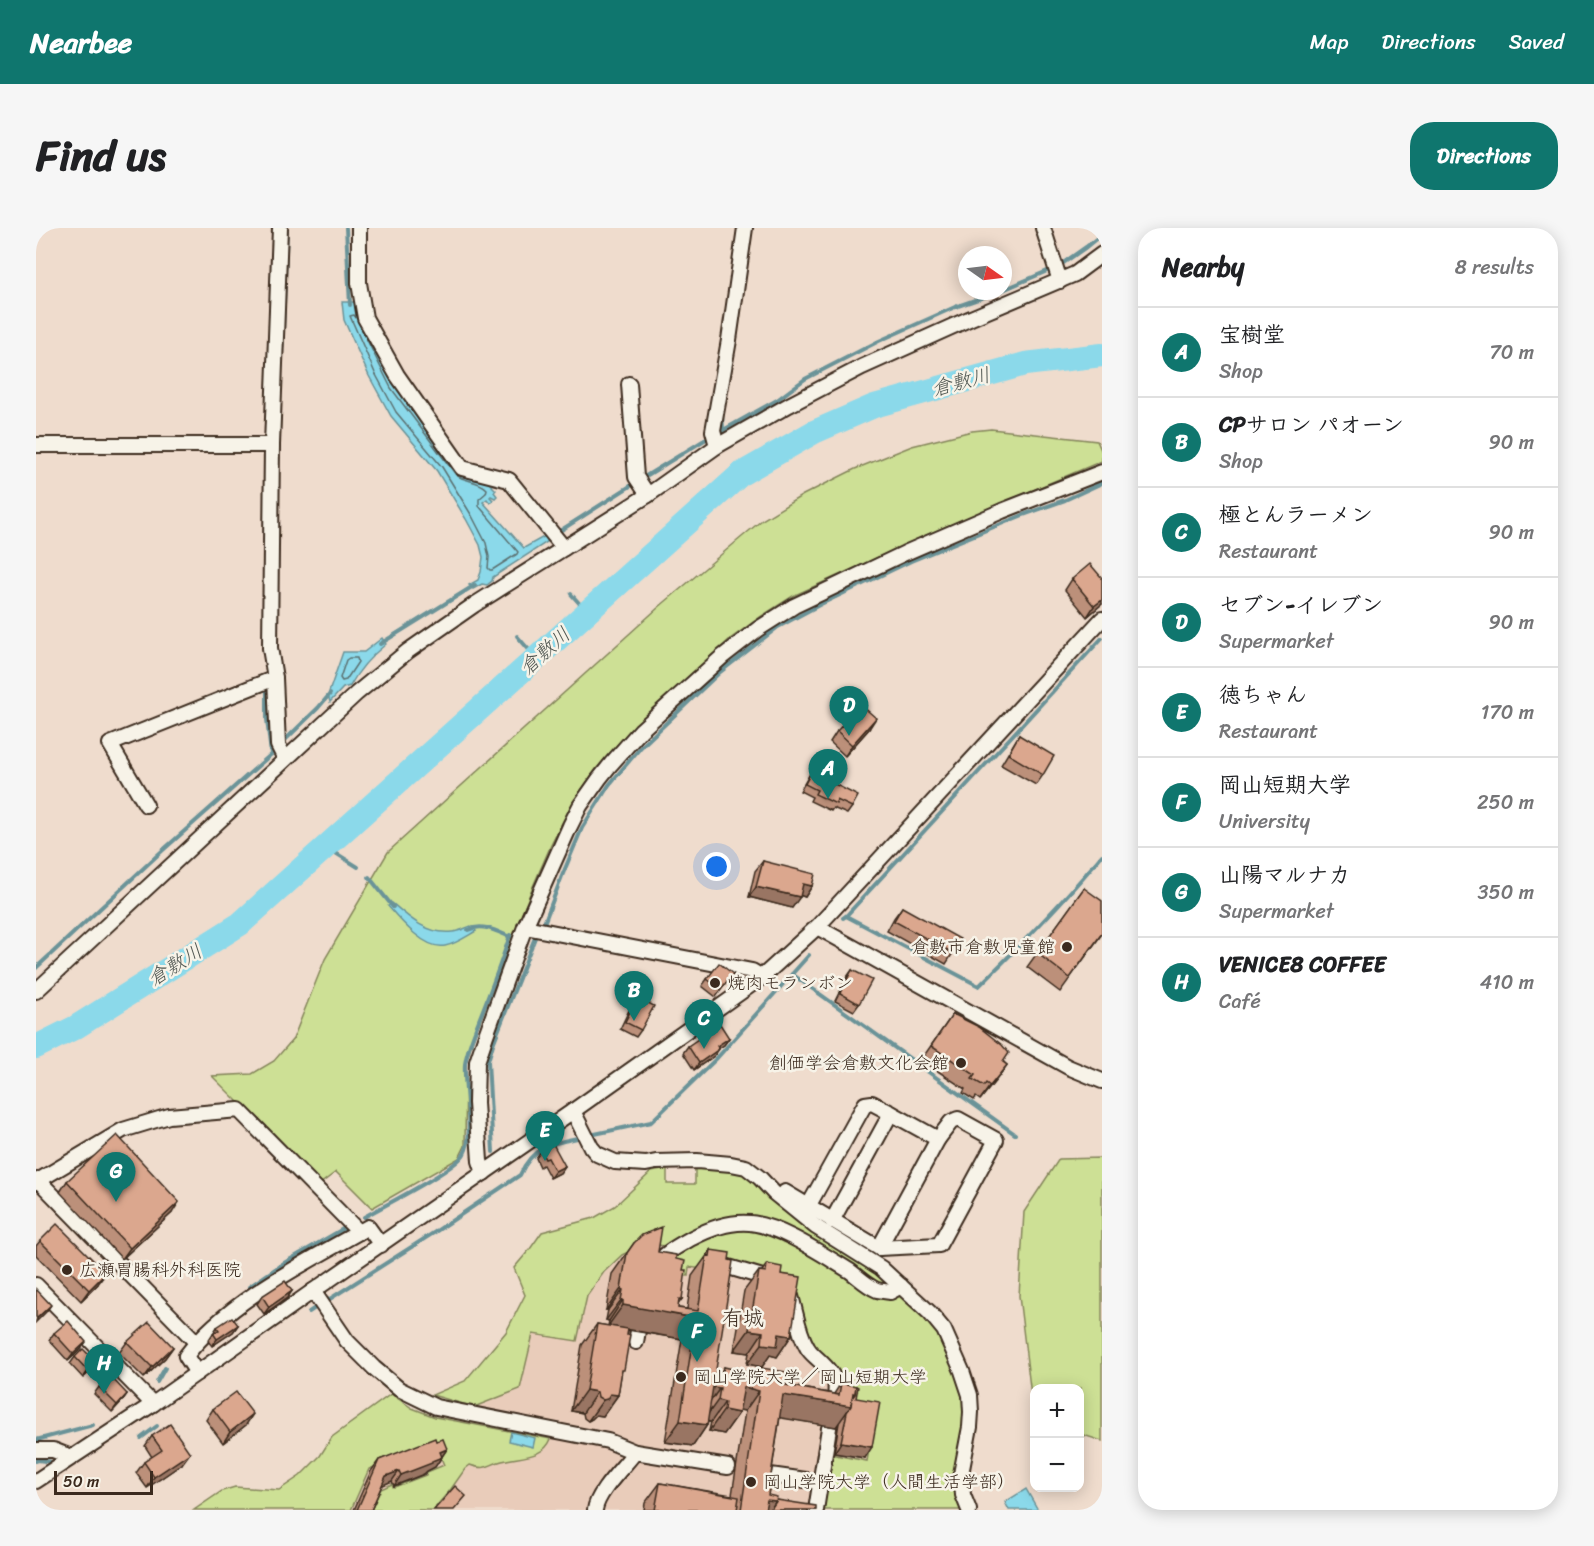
<!DOCTYPE html>
<meta charset="utf-8">
<style>
body{margin:0;font-family:Sriracha,"Klee One",sans-serif;background:#f6f6f6;color:#202124}
.controls{position:absolute;right:18px;bottom:18px;display:grid;overflow:hidden;border-radius:12px;box-shadow:0 3px 15px #0003}
.controls button{width:54px;height:54px;display:grid;place-items:center;padding:0;border:0;border-bottom:2px solid #e0e0e0;background:#fff;color:#202124;font:30px sans-serif}
.compass{position:absolute;left:922px;top:18px;width:54px;height:54px;border-radius:50%;background:#fff;box-shadow:0 3px 15px #0003;rotate:104deg}
.scale{position:absolute;left:18px;bottom:15px;width:99px;box-sizing:border-box;padding-left:6px;border:3px solid #3b2a1e;border-top:0;font-size:16px;line-height:21px;white-space:nowrap;color:#3b2a1e;-webkit-text-stroke:4px #f7f3e8;paint-order:stroke}
.you{position:absolute;left:681px;top:639px;width:21px;height:21px;margin:-15px;border:4px solid #fff;border-radius:50%;background:#1a73e8;box-shadow:0 0 0 9px #1a73e833}
.badge{display:grid;place-items:center;width:39px;height:39px;border-radius:50%;background:#0f766e;color:#fff;font-size:20px;font-weight:700}
.pin{position:absolute;translate:-50% -50px;filter:drop-shadow(0 2px 3px #0008)}
.pin::after{content:'';position:absolute;top:32px;width:21px;height:18px;background:inherit;clip-path:polygon(0 0,100% 0,50% 100%)}
.list{margin:0;padding:0;list-style:none}
h2{display:flex;justify-content:space-between;align-items:center;height:78px;margin:0;padding:0 24px;font-size:26px}
h2 small{font-size:20px;font-weight:400;color:#757577}
.list li{display:grid;grid-template-columns:39px 1fr auto;gap:18px;align-items:center;box-sizing:border-box;height:90px;padding:0 24px;border-top:2px solid #e0e0e0}
.list b{display:block;font-size:22px;white-space:nowrap}
.list p{margin:0;font-size:20px;white-space:nowrap;color:#757577}
.list em{font-size:20px;font-style:normal;color:#757577}
.map{position:relative;flex:none;width:1066px;height:1282px;overflow:hidden;border-radius:24px}
header{display:flex;align-items:center;gap:36px;box-sizing:border-box;height:84px;padding:0 30px;background:#0f766e;color:#fff}
header strong{font-size:28px}
nav{display:flex;gap:33px;margin-inline-start:auto;font-size:21px}
.intro{display:flex;align-items:center;justify-content:space-between;box-sizing:border-box;height:144px;padding:0 36px}
h1{margin:0;font-size:42px}
.button{padding:15px 27px;border-radius:24px;background:#0f766e;color:#fff;font-size:21px;font-weight:700}
main{display:flex;gap:36px;padding:0 36px}
aside{flex:1;background:#fff;border-radius:24px;box-shadow:0 3px 15px #0003}
.map>svg:first-child{display:block}
.built{fill:#e9ccba}
.green{fill:#cde095;stroke:#84855a;stroke-width:1.5}
.water{fill:#8bd9ea;stroke:#6b9398;stroke-width:1.5}
.lines{fill:none;stroke-linecap:round;stroke-linejoin:round}
.shore{stroke:#5b7070;stroke-width:1.5}
.stream{stroke:#6b9398;stroke-width:4}
.river{stroke:#8bd9ea;stroke-width:24}
.minor-casing{stroke:#3b2a1e;stroke-width:18}
.minor{stroke:#f7f3e8;stroke-width:14}
.wall{fill:#bc907a;stroke:#3b2a1e;stroke-width:1.5}
.shaded-wall{fill:#997563;stroke:#3b2a1e;stroke-width:1.5}
.building{fill:#dba78e;stroke:#3b2a1e;stroke-width:1.5}
.poi-dot{fill:#3b2a1e;stroke:#f7f3e8;stroke-width:2}
.labels{text-anchor:middle;dominant-baseline:central;stroke-width:5;stroke-linejoin:round;paint-order:stroke}
.poi-label{font-size:18px;fill:#3b2a1e;stroke:#f7f3e8;text-anchor:start}
.water-label{font-size:20px;font-style:italic;fill:#4f5651;stroke:#f7f3e8}
.quarter-label{font-size:21px;fill:#3b2a1e;stroke:#f7f3e8}
</style>
<header>
<strong>Nearbee</strong>
<nav><a>Map</a><a>Directions</a><a>Saved</a></nav>
</header>
<div class="intro"><h1>Find us</h1><a class="button">Directions</a></div>
<main>
<div class="map">
<svg width="1066" height="1282" viewBox="0 0 1066 1282">
<rect width="100%" height="100%" fill="#efdccd"/>
<filter id="ink" filterUnits="userSpaceOnUse"><feTurbulence type="fractalNoise" baseFrequency=".0167" numOctaves="2"/><feDisplacementMap in="SourceGraphic" scale="12" xChannelSelector="R" yChannelSelector="G"/><feConvolveMatrix kernelMatrix="1 2 1 2 8 2 1 2 1" color-interpolation-filters="sRGB"/></filter>
<g filter="url(#ink)">
<!-- built -->
<polygon class="built" points="611,1015 690,1028 748,1052 840,1182 831,1233 794,1226 785,1282 292,1282 323,1216 422,1196 427,1175 438,1179 497,1106 541,1112 551,1068 568,1045 584,1028"/>
<!-- green -->
<g class="green">
<polygon points="955,201 1061,213 1066,224 1066,233 909,299 757,368 724,389 694,411 595,501 560,541 534,579 515,617 495,663 437,811 430,834 429,918 423,930 336,980 300,944 284,956 176,848 216,846 238,833 257,811 289,731 352,624 623,379 726,292 767,267 819,241 876,218 936,203"/>
<polygon points="1066,930 1066,1213 1044,1206 1044,1160 999,1160 998,1192 983,1068 988,984 1023,931"/>
<polygon points="680,939 707,941 753,986 833,1039 854,1057 845,1059 709,989 634,1019 611,1015 586,1027 568,1044 551,1068 541,1113 497,1106 484,1161 438,1179 396,1167 429,1153 470,1104 489,1067 478,1040 494,1021 506,1004 558,990 579,978 615,944 631,941 631,956 659,956 659,941"/>
<polygon points="696,1000 729,1003 767,1019 850,1068 864,1067 891,1090 903,1107 919,1137 928,1164 931,1187 927,1282 785,1282 794,1226 831,1233 840,1182 805,1165 778,1120 747,1052 653,1039 652,1048 622,1042 651,1018"/>
<path d="M355 1166 376 1180 399 1189 515 1211C507 1231 484 1228 466 1233 451 1237 451 1243 434 1237L429 1241 415 1261 397 1282H335L345 1261 356 1256 358 1259 390 1247 391 1244 408 1237 400 1218H392L333 1241 315 1282H158L186 1263 199 1259 243 1262 264 1248 284 1228 296 1209Z"/>
</g>
<!-- water -->
<g class="water">
<polygon points="306,74 319,74 360,156 412,227 449,251 460,262 458,264 461,268 459,270 455,268 454,269 457,272 454,275 451,271 447,274 488,320 511,307 514,312 457,349 456,353 451,357 446,356 437,361 433,357 442,352 445,344 447,329 444,317 430,291 401,243 355,188 333,148 308,92"/>
<path d="M346 410 350 416C335 428 323 441 314 458L307 460 294 474 292 467 307 424H328Z"/>
<path d="M356 675C373 690 392 707 416 704 422 704 429 700 435 698L440 703C431 708 420 716 409 718 389 722 364 692 352 678Z"/>
<polygon points="475,1204 499,1210 497,1219 473,1213"/>
<polygon points="990,1261 1002,1282 973,1282 969,1274"/>
</g>
<g class="lines">
<!-- shore -->
<g class="shore">
<path d="M321 91 318 87 314 88 339 145 360 184 406 239 436 288 450 315 453 329 452 340 454 342H456L481 326 482 324 443 278V271L450 265 451 261C442 252 429 254 420 247L355 160 325 100"/>
<polygon points="313,430 321,430 322,434 310,452 306,453 304,450 310,432"/>
</g>
<!-- stream -->
<g class="stream">
<polyline points="310,0 314,77"/>
<polyline points="1023,38 1050,19 1066,6"/>
<polyline points="967,62 1016,41"/>
<polyline points="246,126 251,0"/>
<polyline points="686,184 687,202"/>
<polyline points="682,205 741,172 769,151 843,113 919,79 965,63"/>
<polyline points="605,251 675,208"/>
<polyline points="519,306 599,255"/>
<polyline points="535,366 552,385"/>
<polyline points="481,408 501,431"/>
<polyline points="344,416 439,357"/>
<polyline points="231,463 231,491 235,526"/>
<polyline points="245,516 282,480 294,466"/>
<polyline points="290,619 322,639"/>
<polyline points="333,649 357,679"/>
<polyline points="810,688 1066,410"/>
<path d="M807 690 810 688 943 758C986 716 1028 673 1066 627"/>
<polyline points="507,698 526,648 546,600 573,557 605,519 683,445 742,399 785,376 875,333 987,287 1029,272 1066,255"/>
<path d="M432 702C447 695 460 703 474 709"/>
<polyline points="0,740 126,623 240,522"/>
<polyline points="756,746 979,906"/>
<polyline points="554,907 615,894 681,830 773,727"/>
<polyline points="457,924 452,833 457,816 500,707 503,704"/>
<path d="M328 989C347 978 419 942 428 926 439 908 427 859 429 836 431 821 438 806 443 792 454 764 465 736 474 707"/>
<polyline points="213,1059 248,1035 312,998"/>
<path d="M289 1074 399 1004 484 947C497 917 517 915 546 909"/>
<polyline points="273,1084 282,1078"/>
<polyline points="121,1154 129,1140"/>
<polyline points="105,1210 121,1198"/>
<polyline points="0,1212 57,1197"/>
<polyline points="0,1233 2,1232 16,1234"/>
</g>
<!-- river -->
<polyline class="river" points="0,819 40,799 204,696 705,246 778,204 838,178 989,136 1066,127"/>
<defs>
<g id="minor">
<polyline points="244,0 236,217 234,420 239,450 242,517 249,531"/>
<polyline points="323,0 323,55 329,90 361,147 426,240 473,252 528,320"/>
<polyline points="1007,0 1024,53"/>
<polyline points="593,156 600,249 612,267"/>
<polyline points="0,217 236,217"/>
<polyline points="681,218 677,203 693,112 709,0"/>
<polyline points="110,577 74,516 239,450"/>
<polyline points="489,699 716,743 726,749"/>
<polyline points="781,699 1032,839 1066,853"/>
<polyline points="0,763 321,465 372,423 438,377 612,267 681,218 753,177 826,139 935,90 1039,46 1066,26"/>
<polyline points="537,883 555,919 561,926 579,934 610,936 620,934 661,933 695,936 710,939 724,950 738,965 780,999 845,1040 894,1085 908,1102 926,1143 934,1167 935,1184 934,1199 925,1246 927,1267 933,1282"/>
<polyline points="448,945 444,933 440,875 441,834 450,807 489,699 534,598 544,578 563,551 575,536 605,502 686,429 722,401 758,378 869,325 966,283 1066,244"/>
<polyline points="2,952 160,1114"/>
<polyline points="0,954 87,902 133,888 203,882 323,1004"/>
<polyline points="749,964 843,1020 903,1017 960,912 922,891 915,894 902,911"/>
<polyline points="774,975 829,876 836,875 855,885"/>
<polyline points="796,993 855,885 902,911 843,1020"/>
<path d="M620 1038C627 1025 644 1017 656 1010 673 1001 695 993 714 995 745 998 787 1027 814 1043 822 1049 831 1058 841 1062 845 1063 850 1063 854 1064L865 1058"/>
<polyline points="689,1038 737,1052"/>
<polyline points="0,1057 117,1176"/>
<polyline points="277,1063 311,1113 338,1140 363,1161 400,1179 572,1213 599,1224 692,1239"/>
<path d="M755 1068C760 1085 762 1104 771 1119 774 1125 779 1128 784 1133 800 1148 802 1155 798 1175"/>
<polyline points="600,1114 602,1103"/>
<path d="M161 1145 150 1128C191 1073 273 1033 332 999L345 1017"/>
<polyline points="0,1222 17,1222 35,1229"/>
<polyline points="727,1246 784,1254"/>
<polyline points="0,1253 117,1176 277,1063 537,883 726,749 781,699 1066,391"/>
<path d="M559 1282C561 1264 588 1239 599 1224"/>
<polyline points="780,1282 793,1200"/>
</g>
</defs>
<!-- minor casing -->
<use href="#minor" class="minor-casing"/>
<!-- minor -->
<use href="#minor" class="minor"/>
</g>
<!-- wall -->
<g class="wall">
<polygon points="1036,351 1066,376 1051,389 1029,362"/>
<polygon points="833,501 809,528 794,514 801,503"/>
<polygon points="983,507 1007,547 1000,557 965,537"/>
<polygon points="775,544 816,579 811,586 797,580 795,583 774,573 776,569 764,563"/>
<polygon points="727,633 776,658 769,669 764,667 756,680 713,669 719,643"/>
<polygon points="1048,660 1066,706 1024,764 991,739"/>
<polygon points="866,679 917,725 910,736 851,703 858,690"/>
<polygon points="816,742 823,776 818,783 799,773 811,749"/>
<polygon points="697,746 680,769 666,758 671,751"/>
<polygon points="601,769 605,802 600,809 584,801 596,776"/>
<polygon points="917,786 971,837 944,872 940,869 938,872 927,865 929,861 885,832"/>
<polygon points="693,810 688,817 683,820 678,828 658,842 647,825 652,818"/>
<polygon points="505,923 529,938 524,945 514,950 507,937 504,939 500,930"/>
<polygon points="31,953 136,985 86,1031 24,964"/>
<polygon points="4,1013 62,1056 45,1073 0,1027 0,1018"/>
<polygon points="598,1015 640,1031 647,1042 646,1071 642,1076 642,1080 651,1081 656,1048 675,1022 679,1148 681,1149 688,1139 709,1153 716,1154 726,1140 749,1157 798,1166 805,1155 820,1170 829,1230 798,1225 803,1195 800,1199 744,1189 732,1267 741,1272 780,1282 608,1282 609,1275 624,1255 696,1267 709,1183 703,1182 703,1185 688,1206 673,1203 675,1194 672,1194 671,1197 657,1218 629,1214 646,1111 592,1102 582,1167 567,1188 560,1187 556,1191 552,1193 548,1190 547,1185 535,1183 546,1117 561,1096 572,1098 573,1093 570,1092 572,1082 570,1082 576,1046"/>
<polygon points="731,1036 745,1046 755,1108 741,1129 734,1127 726,1139 711,1136 713,1125 698,1123 708,1063 723,1043 726,1043"/>
<polygon points="256,1063 251,1070 228,1086 221,1076 226,1068"/>
<polygon points="202,1097 197,1104 176,1118 172,1113 181,1099"/>
<polygon points="18,1105 45,1121 32,1133 13,1112"/>
<polygon points="91,1114 137,1119 129,1130 108,1150 83,1125"/>
<polygon points="39,1129 61,1135 56,1142 47,1150 34,1136"/>
<polygon points="63,1159 91,1166 86,1173 76,1184 58,1166"/>
<polygon points="177,1181 210,1197 187,1215 170,1192"/>
<polygon points="116,1208 146,1236 111,1260 100,1245 108,1234 116,1229 109,1218"/>
<polygon points="400,1213 411,1221 399,1239 391,1243 388,1246 358,1258 356,1253 346,1257 335,1282 318,1282 335,1243 343,1232"/>
</g>
<!-- shaded-wall -->
<g class="shaded-wall">
<polygon points="1066,372 1066,376 1051,389 1058,378"/>
<polygon points="840,490 833,501 809,528 816,517"/>
<polygon points="767,656 776,658 769,669 760,666"/>
<polygon points="720,659 764,669 756,680 713,669"/>
<polygon points="693,810 688,817 676,825 681,818"/>
<polygon points="683,821 678,828 658,842 663,835"/>
<polygon points="971,837 961,851 944,872 954,858"/>
<polygon points="529,938 524,945 514,950 519,943"/>
<polygon points="143,974 136,985 86,1031 94,1020"/>
<polygon points="70,1045 62,1056 45,1073 53,1062"/>
<polygon points="585,1061 587,1062 572,1082 570,1082"/>
<polygon points="256,1063 251,1070 228,1086 233,1079"/>
<polygon points="646,1071 635,1086 660,1090 646,1111 572,1098 587,1077"/>
<polygon points="585,1072 587,1072 573,1093 570,1092"/>
<polygon points="15,1077 10,1084 0,1094 1,1090"/>
<polygon points="202,1097 197,1104 176,1118 181,1111"/>
<polygon points="713,1102 727,1104 713,1125 698,1123"/>
<polygon points="743,1106 755,1108 741,1129 734,1127 726,1139 711,1136 726,1116"/>
<polygon points="50,1114 45,1121 32,1133 37,1126"/>
<polygon points="137,1119 129,1130 108,1150 116,1139"/>
<polygon points="61,1135 56,1142 47,1150 52,1143"/>
<polygon points="677,1159 684,1160 669,1181"/>
<polygon points="708,1159 723,1163 709,1183 693,1180"/>
<polygon points="550,1162 561,1164 547,1185 535,1183"/>
<polygon points="817,1165 819,1166 815,1178 800,1199 733,1188 747,1167 809,1177"/>
<polygon points="91,1166 86,1173 76,1184 81,1177"/>
<polygon points="574,1166 582,1167 567,1188 560,1187 556,1191 552,1193 567,1172"/>
<polygon points="682,1172 689,1174 675,1194 667,1193"/>
<polygon points="688,1182 703,1185 688,1206 673,1203"/>
<polygon points="217,1186 210,1197 187,1215 194,1204"/>
<polygon points="644,1193 671,1197 657,1218 629,1214"/>
<polygon points="805,1214 836,1219 829,1230 798,1225"/>
<polygon points="411,1221 399,1239 391,1243 388,1246 358,1258 365,1247 404,1224"/>
<polygon points="154,1225 146,1236 111,1260 118,1249"/>
<polygon points="363,1243 356,1253 343,1259 350,1248"/>
<polygon points="731,1272 740,1273 734,1282 724,1282"/>
</g>
<!-- building -->
<g class="building">
<polygon points="1054,336 1066,350 1066,372 1058,378 1036,351"/>
<polygon points="825,477 840,490 816,517 801,503"/>
<polygon points="983,507 1018,528 1007,547 972,526"/>
<polygon points="775,544 822,568 816,579 801,572 800,576 779,566 781,562 769,556"/>
<polygon points="727,633 779,646 776,658 767,656 764,669 720,659"/>
<polygon points="1048,660 1066,673 1066,705 1034,750 1001,725"/>
<polygon points="866,679 924,711 917,725 858,693"/>
<polygon points="683,735 697,746 685,761 671,751"/>
<polygon points="816,742 836,752 823,776 804,765"/>
<polygon points="601,769 618,778 605,802 589,794"/>
<polygon points="917,786 943,799 966,817 973,825 967,834 971,837 954,858 950,855 948,858 936,851 939,847 895,818"/>
<polygon points="684,796 693,810 681,818 683,821 663,835 652,818"/>
<polygon points="81,907 143,974 94,1020 31,953"/>
<polygon points="517,916 529,938 519,943 512,930 509,931 505,923"/>
<polygon points="21,996 70,1045 53,1062 4,1013"/>
<polygon points="626,999 622,1024 640,1027 640,1031 649,1033 647,1042 650,1042 646,1071 643,1071 642,1080 662,1083 671,1027 674,1028 675,1022 694,1025 693,1032 697,1033 679,1148 685,1150 688,1139 711,1144 709,1153 724,1156 726,1140 751,1144 749,1157 803,1167 805,1155 820,1158 819,1166 817,1165 815,1178 747,1167 732,1267 741,1269 740,1273 731,1272 729,1282 705,1282 723,1163 708,1159 703,1185 688,1182 689,1174 682,1172 684,1160 677,1159 671,1197 644,1193 660,1090 587,1077 587,1072 585,1072 587,1062 585,1061 591,1025 598,1015 606,1007"/>
<polygon points="731,1036 746,1039 745,1046 765,1049 755,1108 743,1106 741,1118 726,1116 727,1104 713,1102 723,1043 730,1044"/>
<polygon points="249,1053 256,1063 233,1079 226,1068"/>
<polygon points="0,1061 15,1077 1,1090 0,1089"/>
<polygon points="196,1089 202,1097 181,1111 177,1105 183,1102 181,1099"/>
<polygon points="32,1093 50,1114 37,1126 18,1105"/>
<polygon points="113,1094 137,1119 116,1139 91,1114"/>
<polygon points="561,1096 592,1101 591,1107 594,1107 588,1142 586,1142 582,1167 574,1166 571,1171 567,1172 562,1169 561,1164 550,1162"/>
<polygon points="47,1121 61,1135 52,1143 39,1129"/>
<polygon points="74,1148 91,1166 81,1177 63,1159"/>
<polygon points="820,1158 822,1159 820,1170 844,1174 836,1219 805,1214 811,1184 815,1178 816,1170 819,1166"/>
<polygon points="200,1164 217,1186 194,1204 177,1181"/>
<polygon points="134,1196 154,1225 118,1249 108,1234 126,1222 116,1208"/>
<polygon points="399,1210 400,1213 407,1211 411,1221 404,1224 406,1229 396,1233 396,1235 365,1247 363,1243 350,1248 335,1282 321,1282 343,1232"/>
<polygon points="624,1255 703,1269 701,1282 619,1282"/>
<polygon points="419,1258 430,1268 418,1282 398,1282"/>
<polygon points="741,1272 780,1278 780,1282 734,1282"/>
<polygon points="1066,1277 1066,1282 1058,1282"/>
</g>
</g>
<!-- markers -->
<g class="poi-dot">
<circle cx="1031" cy="719" r="6"/>
<circle cx="679" cy="755" r="6"/>
<circle cx="925" cy="835" r="6"/>
<circle cx="31" cy="1042" r="6"/>
<circle cx="645" cy="1149" r="6"/>
<circle cx="715" cy="1254" r="6"/>
</g>
<g class="labels">
<!-- poi labels -->
<g class="poi-label">
<text x="1019" y="719" text-anchor="end">倉敷市倉敷児童館</text>
<text x="691" y="755">焼肉モランボン</text>
<text x="913" y="835" text-anchor="end">創価学会倉敷文化会館</text>
<text x="43" y="1042">広瀬胃腸科外科医院</text>
<text x="657" y="1149">岡山学院大学／岡山短期大学</text>
<text x="727" y="1254">岡山学院大学（人間生活学部）</text>
</g>
<!-- water labels -->
<g class="water-label">
<text transform="translate(925 154) rotate(-15)">倉敷川</text>
<text transform="translate(509 423) rotate(-42)">倉敷川</text>
<text transform="translate(139 737) rotate(-32)">倉敷川</text>
</g>
<!-- quarter labels -->
<g class="quarter-label">
<text x="707" y="1090">有城</text>
</g>
</g>
</svg>
<div class="controls">
<button>+</button>
<button>−</button>
</div>
<svg class="compass" viewBox="-18 -18 36 36"><path d="M0-13l5 13h-10z" fill="#e53935"/><path d="M0 13l5-13h-10z" fill="#757577"/></svg>
<div class="scale">50 m</div>
<div class="you"></div>
<div class="pin badge" style="left:792px;top:571px">A</div>
<div class="pin badge" style="left:598px;top:793px">B</div>
<div class="pin badge" style="left:668px;top:821px">C</div>
<div class="pin badge" style="left:813px;top:508px">D</div>
<div class="pin badge" style="left:509px;top:933px">E</div>
<div class="pin badge" style="left:661px;top:1134px">F</div>
<div class="pin badge" style="left:80px;top:974px">G</div>
<div class="pin badge" style="left:68px;top:1166px">H</div>
</div>
<aside>
<h2>Nearby<small>8 results</small></h2>
<ul class="list">
<li><span class="badge">A</span><div><b>宝樹堂</b><p>Shop</p></div><em>70 m</em></li>
<li><span class="badge">B</span><div><b>CPサロン パオーン</b><p>Shop</p></div><em>90 m</em></li>
<li><span class="badge">C</span><div><b>極とんラーメン</b><p>Restaurant</p></div><em>90 m</em></li>
<li><span class="badge">D</span><div><b>セブン-イレブン</b><p>Supermarket</p></div><em>90 m</em></li>
<li><span class="badge">E</span><div><b>徳ちゃん</b><p>Restaurant</p></div><em>170 m</em></li>
<li><span class="badge">F</span><div><b>岡山短期大学</b><p>University</p></div><em>250 m</em></li>
<li><span class="badge">G</span><div><b>山陽マルナカ</b><p>Supermarket</p></div><em>350 m</em></li>
<li><span class="badge">H</span><div><b>VENICE8 COFFEE</b><p>Café</p></div><em>410 m</em></li>
</ul>
</aside>
</main>
